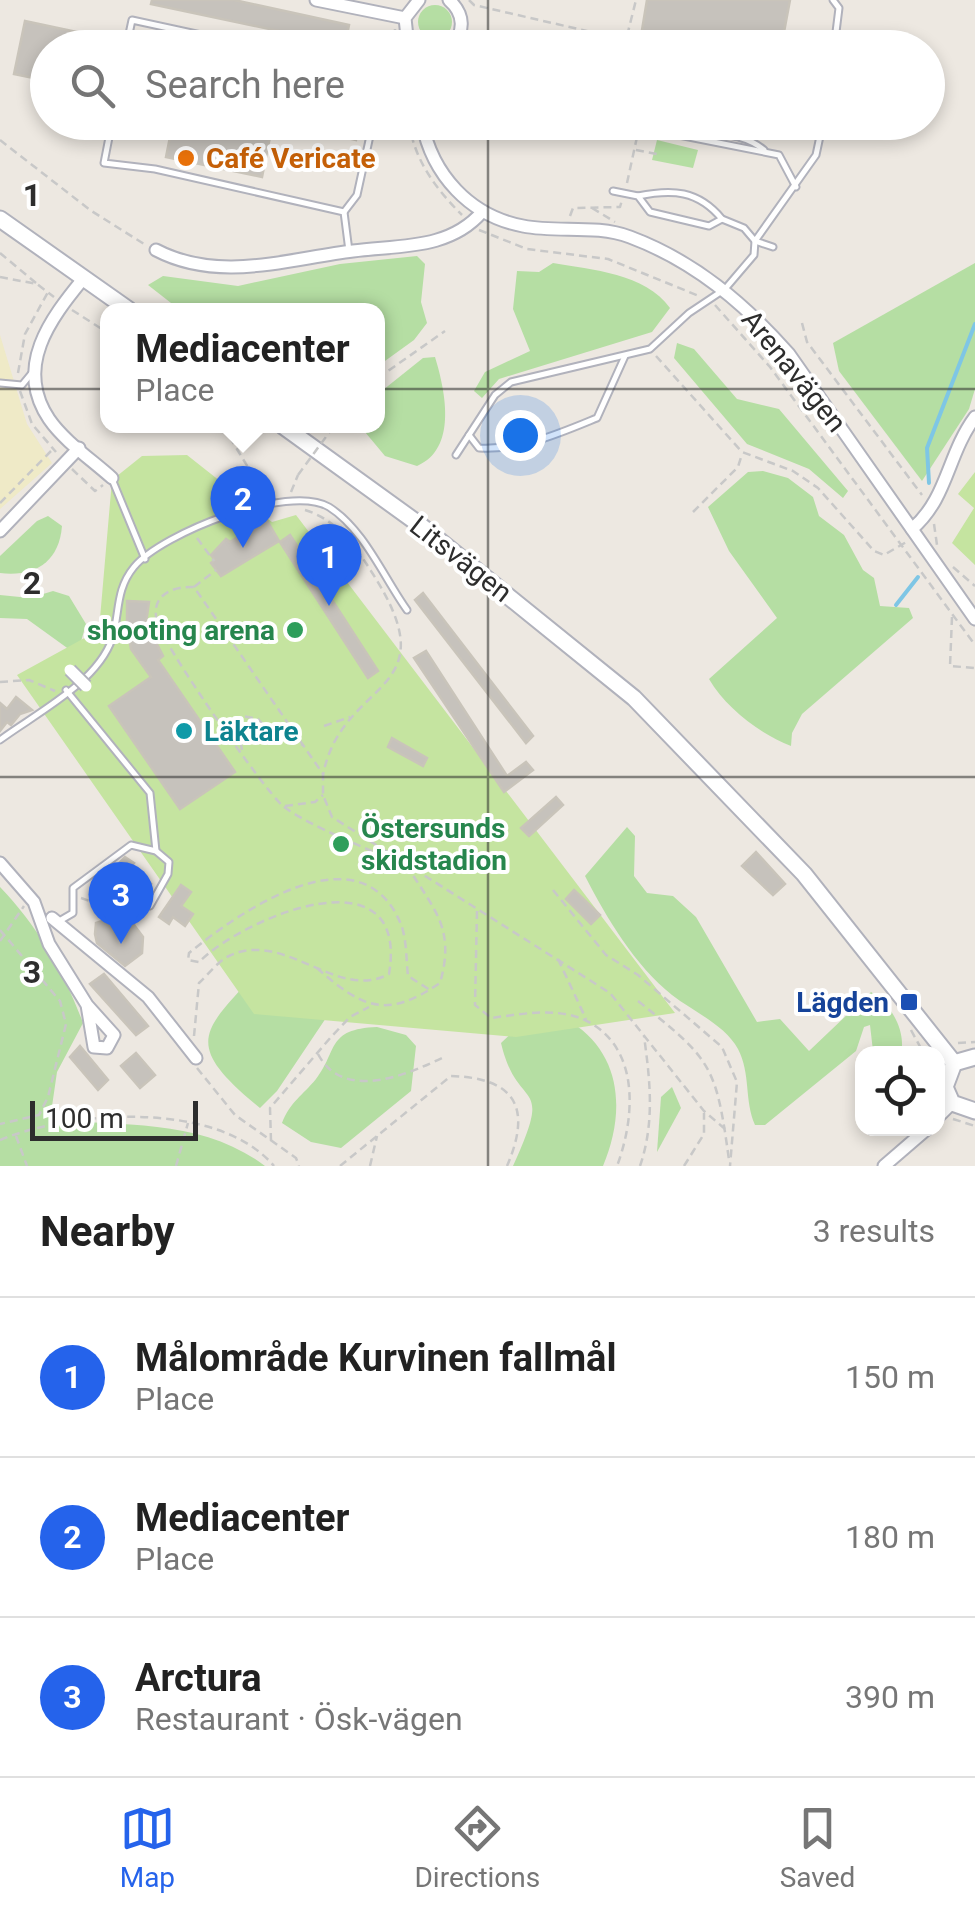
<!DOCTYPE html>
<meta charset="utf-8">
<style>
body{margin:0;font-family:Roboto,sans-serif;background:#f2f2f2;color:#222}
.controls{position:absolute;right:30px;bottom:30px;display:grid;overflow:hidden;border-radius:20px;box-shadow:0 5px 15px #0003}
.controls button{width:90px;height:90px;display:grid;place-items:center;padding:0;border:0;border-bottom:2px solid #e0e0e0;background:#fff;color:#222;font:50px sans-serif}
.scale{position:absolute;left:30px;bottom:25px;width:168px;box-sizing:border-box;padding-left:10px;border:5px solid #2d2d2d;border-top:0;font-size:28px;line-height:35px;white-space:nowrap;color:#2d2d2d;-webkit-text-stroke:8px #fff;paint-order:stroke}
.you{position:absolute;left:520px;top:435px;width:35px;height:35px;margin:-25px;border:8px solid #fff;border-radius:50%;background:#1a73e8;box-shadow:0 0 0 15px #1a73e833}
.badge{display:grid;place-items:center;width:65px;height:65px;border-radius:50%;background:#2563eb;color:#fff;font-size:32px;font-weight:700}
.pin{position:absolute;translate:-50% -82px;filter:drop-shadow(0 2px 5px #0008)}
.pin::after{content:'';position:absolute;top:52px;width:35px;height:30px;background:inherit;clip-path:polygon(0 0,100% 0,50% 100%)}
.popup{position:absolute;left:100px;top:303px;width:285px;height:130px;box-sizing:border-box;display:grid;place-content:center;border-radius:20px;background:#fff;filter:drop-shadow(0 2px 8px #0005);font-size:32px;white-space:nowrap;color:#767676}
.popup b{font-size:38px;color:#222}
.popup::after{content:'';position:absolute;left:50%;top:100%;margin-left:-20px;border:20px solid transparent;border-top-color:#fff}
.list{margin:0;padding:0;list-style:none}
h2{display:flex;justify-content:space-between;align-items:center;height:130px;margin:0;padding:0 40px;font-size:42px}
h2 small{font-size:32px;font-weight:400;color:#767676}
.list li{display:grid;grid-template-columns:65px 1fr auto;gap:30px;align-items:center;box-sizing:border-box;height:160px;padding:0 40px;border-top:2px solid #e0e0e0}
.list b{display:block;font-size:38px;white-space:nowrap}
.list p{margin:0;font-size:32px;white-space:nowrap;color:#767676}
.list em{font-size:32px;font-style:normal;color:#767676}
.icon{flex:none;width:55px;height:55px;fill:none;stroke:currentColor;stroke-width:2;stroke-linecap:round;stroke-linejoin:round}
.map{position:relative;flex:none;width:975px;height:1166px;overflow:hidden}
.search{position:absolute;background:#fff;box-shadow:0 5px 15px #0003;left:30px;right:30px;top:30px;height:110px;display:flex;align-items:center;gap:25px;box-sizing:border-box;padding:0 35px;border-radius:55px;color:#767676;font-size:38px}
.sheet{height:610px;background:#fff}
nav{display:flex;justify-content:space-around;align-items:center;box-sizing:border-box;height:140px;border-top:2px solid #e0e0e0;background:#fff;font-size:28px;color:#767676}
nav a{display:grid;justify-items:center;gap:5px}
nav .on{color:#2563eb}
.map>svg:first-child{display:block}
.green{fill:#b5dea3}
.sand{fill:#efeac7}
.pitch{fill:#c5e4a0}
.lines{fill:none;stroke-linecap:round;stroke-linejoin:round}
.stream{stroke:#7ec6e5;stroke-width:4}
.building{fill:#c6c2bc;stroke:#c9c4ba;stroke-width:2.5}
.lane-casing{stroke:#b1b2bc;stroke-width:9}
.street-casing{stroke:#b1b2bc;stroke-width:15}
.secondary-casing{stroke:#b1b2bc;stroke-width:19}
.path{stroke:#c8c8c8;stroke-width:2.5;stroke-dasharray:8 5;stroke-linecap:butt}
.lane{stroke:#fff;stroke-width:5}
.street{stroke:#fff;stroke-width:11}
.secondary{stroke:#fff;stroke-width:15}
.street-bridge-casing{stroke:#b1b2bc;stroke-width:15;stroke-linecap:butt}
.path-bridge{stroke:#c8c8c8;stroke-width:2.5;stroke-dasharray:8 5;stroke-linecap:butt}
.street-bridge{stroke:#fff;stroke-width:11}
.grid{fill:none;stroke:#2d2d2d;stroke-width:2.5;stroke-opacity:0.55}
.food-dot{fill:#e8710a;stroke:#fff;stroke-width:4}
.leisure-dot{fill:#2e9e5b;stroke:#fff;stroke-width:4}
.culture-dot{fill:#0f9aa8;stroke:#fff;stroke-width:4}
.transit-dot{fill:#1a4fb4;stroke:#fff;stroke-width:4}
.labels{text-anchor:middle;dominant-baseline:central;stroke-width:8;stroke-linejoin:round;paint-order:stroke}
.food-label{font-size:28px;font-weight:bold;fill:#c56008;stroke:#fff;text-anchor:start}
.street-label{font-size:28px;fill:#2d2d2d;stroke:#fff}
.leisure-label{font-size:28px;font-weight:bold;fill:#27864d;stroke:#fff;text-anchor:end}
.culture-label{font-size:28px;font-weight:bold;fill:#0d838f;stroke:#fff;text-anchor:start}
.transit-label{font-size:28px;font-weight:bold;fill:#164399;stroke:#fff;text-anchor:end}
.grid-label{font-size:32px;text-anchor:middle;font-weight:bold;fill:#2d2d2d;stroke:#fff;stroke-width:8;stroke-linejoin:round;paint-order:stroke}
</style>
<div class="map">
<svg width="975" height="1166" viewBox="0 0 975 1166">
<rect width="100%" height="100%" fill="#ede8e1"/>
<!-- green -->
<g class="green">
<circle cx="435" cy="22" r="17"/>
<polygon points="657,140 698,150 693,168 652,160"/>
<polygon points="417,256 425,264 421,302 427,323 414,340 378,366 378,310 180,310 148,285 163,276 238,286 340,264"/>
<path d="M553 263C592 270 645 273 670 308L652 332 499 379 482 398 474 391 485 372 530 351 513 309 517 271 539 272Z"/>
<polygon points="975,263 975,389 969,409 922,481 839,371 833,343"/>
<polygon points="677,343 694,349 737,399 779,409 848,491 843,498 809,469 747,444 674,358"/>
<path d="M435 357C446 393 457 449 417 466L385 456 360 426H378V394L423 358Z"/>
<path d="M763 471 788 478 813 497 819 516 844 535 863 570 874 578 880 606 909 608 913 618 802 714 792 733 791 746C760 734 726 708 709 679L777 618 729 551 708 507 748 472Z"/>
<path d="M48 516 62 526C59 563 34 577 0 573V556L37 521Z"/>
<polygon points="53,591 69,596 86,624 80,645 70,650 27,619 0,618 0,595 30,598"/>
<path d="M627 827 635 836 634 876 647 893 673 896 696 917 757 1022 780 1019 809 1051 871 992C889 1002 903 1026 902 1046L889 1053 873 1051 870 1025 864 1027 856 1051 765 1125H755C744 1100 751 1074 738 1049 725 1025 694 1012 672 995 635 966 606 917 585 876Z"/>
<path d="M0 887C37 925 65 974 83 1023L57 1072 50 1120C125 1126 203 1119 265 1166H0Z"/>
<path d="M265 963 328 1015 277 1091 260 1108C178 1041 204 1031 265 963Z"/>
<path d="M571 1022C623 1055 625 1114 603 1166H513C555 1074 518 1115 501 1043L520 1025Z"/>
<path d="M377 1027 406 1035 416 1046 411 1091 341 1148 311 1142 282 1123C290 1102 303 1095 316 1079 338 1051 326 1029 377 1027Z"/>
<polygon points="672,1087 681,1108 657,1152 661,1097"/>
</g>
<!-- sand -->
<polygon class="sand" points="0,335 27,424 52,463 0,509"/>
<!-- pitch -->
<g class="pitch">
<polygon points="187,455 272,522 296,515 675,1013 516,1037 254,1014 17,675 99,630 112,480 142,456"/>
<polygon points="975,472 975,565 952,543 974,508 958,494"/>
</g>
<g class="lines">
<!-- stream -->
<g class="stream">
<polyline points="929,483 927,448 975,324"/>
<polyline points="896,605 918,577"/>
</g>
</g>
<!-- building -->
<g class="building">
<polygon points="152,0 234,0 349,25 345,45 151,4"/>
<polygon points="647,0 790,0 781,48 639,48"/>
<polygon points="25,21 86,34 83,48 48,48 48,81 14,74"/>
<polygon points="173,122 273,122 262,177 166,157"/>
<polygon points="296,122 360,122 356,140 295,126"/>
<polygon points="266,519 279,541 221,576 211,563 215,560 211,555 226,539 230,542"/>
<polygon points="290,535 378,671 368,678 280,542"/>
<polygon points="423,593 533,736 526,743 415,600"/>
<polygon points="127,601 149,602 146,623 163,656 158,660 235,772 180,809 109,706 151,677 131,649 129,637 118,639 127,630"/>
<polygon points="426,651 507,776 526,762 533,770 504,792 414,658"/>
<polygon points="16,697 32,710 20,714 11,725 7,722 0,731 0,703 7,709"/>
<polygon points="392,738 427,758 423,766 388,747"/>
<polygon points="556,797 563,805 529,836 521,828"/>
<polygon points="756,852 785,884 773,895 742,866"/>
<polygon points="125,857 134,863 130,868 151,884 135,906 134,925 143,937 142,953 125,966 97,943 95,934 96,923 109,919 121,895 102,882"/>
<polygon points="181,885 191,892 181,906 193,914 185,926 173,917 169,924 159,917"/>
<polygon points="574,890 600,915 591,924 566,899"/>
<polygon points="104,974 148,1026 136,1035 90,984"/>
<polygon points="80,1046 108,1080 98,1090 70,1057"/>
<polygon points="136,1053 155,1075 140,1088 121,1066"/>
</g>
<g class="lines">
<defs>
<g id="lane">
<polyline points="833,0 839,8 834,48"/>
<polyline points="126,48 132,20 261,48"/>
<polyline points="112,122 104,163 155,169 344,212 349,251"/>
<polyline points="618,123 779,155 796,187"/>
<path d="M710 137C727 131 751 139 764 150"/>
<path d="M638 196C672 189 698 190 722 219"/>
<polyline points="344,212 357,195 373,122"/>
<polyline points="773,247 755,241 816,155 823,122"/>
<polyline points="0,383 22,385 31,374"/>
<path d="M469 435 479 448C522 450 558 434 597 418L625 356"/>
<polyline points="456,455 495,395 511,382 650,349 689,313 725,289 754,255 755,241 744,228 722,219 709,226 650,212 638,196 613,191"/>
<polyline points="112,479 145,559"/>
<polyline points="66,690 150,793 156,851"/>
<path d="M0 740C35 714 97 683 112 639 120 614 115 590 134 567 162 533 289 483 329 507 364 529 384 578 407 610"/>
<polyline points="61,920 73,913 73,888 131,845 156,851 169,862 168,874 150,906"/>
</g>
<g id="street">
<polyline points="316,0 405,18"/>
<path d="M449 0C465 14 465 32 451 48"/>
<polyline points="416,48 407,37 405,18 419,0"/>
<path d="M422 122C432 175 470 216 523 226 558 233 595 224 630 237 694 261 744 303 789 354L975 619"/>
<path d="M156 250C219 283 287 259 353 251 399 245 449 250 482 212"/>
<path d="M83 279C50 319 14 367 49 419 64 441 92 460 112 478"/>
<path d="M912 529C948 498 947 455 975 417"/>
<polyline points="0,531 79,448"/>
<polyline points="0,863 34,902 49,944 87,1005 114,1035 107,1048 94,1047 87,1005"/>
<polyline points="52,918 148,997 196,1058"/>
<polyline points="938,1117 952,1103"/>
<polyline points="884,1166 928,1128"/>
</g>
<g id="secondary">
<polyline points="0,219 129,310"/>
<polyline points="283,426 420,525 634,698 804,874 954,1063"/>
<polyline points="975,1057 954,1063 945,1087 952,1103 975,1111"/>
</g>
</defs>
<!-- lane casing -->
<use href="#lane" class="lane-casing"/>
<!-- street casing -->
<use href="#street" class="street-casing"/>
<!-- secondary casing -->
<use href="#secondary" class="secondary-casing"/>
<!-- path -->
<g class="path">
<polyline points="469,0 474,5 626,40"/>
<polyline points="395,29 395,48"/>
<polyline points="624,48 636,0"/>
<path d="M409 122C414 160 436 189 462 215"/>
<polyline points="0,140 90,210 144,244"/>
<polyline points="636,150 657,154"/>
<polyline points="627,183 637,137"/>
<polyline points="592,208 615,222"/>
<polyline points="570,216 573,208 620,207 622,200"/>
<polyline points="479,230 527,249 608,259 699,296"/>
<polyline points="0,253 36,283"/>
<polyline points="0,277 37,284 54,297"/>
<polyline points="715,305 770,367 975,645"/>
<polyline points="72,310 108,333"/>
<polyline points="802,323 807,342 922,495"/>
<polyline points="656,356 742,452 793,471 818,488 874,551 884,555 908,541"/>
<polyline points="18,373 25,334 48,292"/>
<polyline points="378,378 445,331"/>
<polyline points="20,391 32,424 56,452"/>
<polyline points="223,426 266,497"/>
<polyline points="72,469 95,491 103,485"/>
<polyline points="291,492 298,475"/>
<polyline points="0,503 51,451"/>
<path d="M305 510C335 519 355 545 371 571 453 697 342 676 323 775"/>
<polyline points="693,512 738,467 742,454"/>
<polyline points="934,524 937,545"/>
<polyline points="197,538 214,561"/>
<polyline points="953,567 975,586"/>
<polyline points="194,587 216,570"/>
<polyline points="952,617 950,666 975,668"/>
<polyline points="0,682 29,680 55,691"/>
<polyline points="324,726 350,717"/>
<polyline points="242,750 237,722 243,716 258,719 275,737 303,745"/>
<polyline points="285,806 315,802 323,795"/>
<path d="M408 867C378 853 306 825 283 806 264 790 162 644 157 621 150 595 173 586 194 587L323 774V795L332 817 610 993 704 1111 725 1129"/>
<polyline points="553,890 606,955 638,975 722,1047 737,1082 730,1166"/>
<polyline points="81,898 116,910"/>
<path d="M477 911 475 1005 491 1018C521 1014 556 1007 585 1020 641 1047 635 1118 617 1166"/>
<polyline points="0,930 60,1001 66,1024 48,1097 39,1115 0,1124"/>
<polyline points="0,941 24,906"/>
<polyline points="558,959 586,1019"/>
<path d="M317 968C363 1009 387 1019 440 983 455 930 436 912 409 869"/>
<path d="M638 1001C712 1060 716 1065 729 1160"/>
<polyline points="911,1030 924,1054"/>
<path d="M194 1036 199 983C208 975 218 961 229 956 285 929 337 1002 389 974 410 849 245 916 199 962L188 960 189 953C239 912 359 828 400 922 407 938 406 959 408 976L430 990"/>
<polyline points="958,1043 975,1042"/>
<path d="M318 1054C343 1102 407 1075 444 1057"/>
<polyline points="197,1068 235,1115 296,1158 299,1166"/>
<polyline points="953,1119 975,1126"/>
<polyline points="16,1136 27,1166"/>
<path d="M0 1140C73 1110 218 1100 274 1166"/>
<polyline points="271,1141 270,1108 331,1037 350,1017 369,1007"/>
<polyline points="176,1166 188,1123"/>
<path d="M340 1166 451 1076C516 1078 532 1108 507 1166"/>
<polyline points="370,1166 377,1136"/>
<path d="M640 1166C655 1122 650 1080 644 1036"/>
<polyline points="684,1166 704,1134 704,1113"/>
</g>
<!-- lane -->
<use href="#lane" class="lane"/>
<!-- street -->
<use href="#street" class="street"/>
<!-- secondary -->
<use href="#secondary" class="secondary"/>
<defs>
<polyline id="street-bridge" points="70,670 86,686"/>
</defs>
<!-- street-bridge casing -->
<use href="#street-bridge" class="street-bridge-casing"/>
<!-- path-bridge -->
<polyline class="path-bridge" points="298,475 334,426"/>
<!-- street-bridge -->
<use href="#street-bridge" class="street-bridge"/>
</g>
<!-- grid -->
<path class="grid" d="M488 0V48M488 122V1166M0 389H975M0 777H975"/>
<!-- markers -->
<circle class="food-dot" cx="186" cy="158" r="10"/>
<g class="leisure-dot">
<circle cx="295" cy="630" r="10"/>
<circle cx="341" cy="844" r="10"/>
</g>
<circle class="culture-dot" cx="184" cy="731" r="10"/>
<rect class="transit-dot" x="899" y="992" width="20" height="20" rx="5"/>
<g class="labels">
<!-- food labels -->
<g class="food-label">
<text x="206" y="158">Café Vericate</text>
</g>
<!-- street labels -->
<g class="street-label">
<text transform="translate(794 371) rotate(51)">Arenavägen</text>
<text transform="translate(461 559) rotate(38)">Litsvägen</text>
</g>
<!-- leisure labels -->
<g class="leisure-label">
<text x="275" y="630">shooting arena</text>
<text x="361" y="828" text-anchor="start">Östersunds<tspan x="361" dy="32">skidstadion</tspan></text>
</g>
<!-- culture labels -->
<g class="culture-label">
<text x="204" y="731">Läktare</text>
</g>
<!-- transit labels -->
<g class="transit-label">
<text x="889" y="1002">Lägden</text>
</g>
</g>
<g class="grid-label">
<text x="32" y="206">1</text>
<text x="32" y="594">2</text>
<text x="32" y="983">3</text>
</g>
</svg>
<div class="controls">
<button><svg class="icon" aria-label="locate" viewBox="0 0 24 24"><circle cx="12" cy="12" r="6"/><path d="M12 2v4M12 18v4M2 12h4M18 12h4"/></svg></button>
</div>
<div class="scale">100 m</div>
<div class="you"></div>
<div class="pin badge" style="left:329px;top:606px">1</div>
<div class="pin badge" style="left:243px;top:548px">2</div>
<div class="popup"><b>Mediacenter</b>Place</div>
<div class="pin badge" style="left:121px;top:944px">3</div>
<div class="search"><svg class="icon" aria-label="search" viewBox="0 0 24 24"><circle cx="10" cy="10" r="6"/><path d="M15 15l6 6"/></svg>Search here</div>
</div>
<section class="sheet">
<h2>Nearby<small>3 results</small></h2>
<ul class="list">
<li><span class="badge">1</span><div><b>Målområde Kurvinen fallmål</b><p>Place</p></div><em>150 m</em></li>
<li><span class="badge">2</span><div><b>Mediacenter</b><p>Place</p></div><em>180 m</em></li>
<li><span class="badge">3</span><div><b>Arctura</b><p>Restaurant · Ösk-vägen</p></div><em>390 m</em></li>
</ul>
</section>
<nav>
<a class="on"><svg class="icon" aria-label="map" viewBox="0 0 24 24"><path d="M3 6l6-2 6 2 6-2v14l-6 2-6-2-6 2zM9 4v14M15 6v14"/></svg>Map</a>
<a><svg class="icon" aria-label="directions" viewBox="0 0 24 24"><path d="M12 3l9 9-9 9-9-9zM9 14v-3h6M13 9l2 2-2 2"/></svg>Directions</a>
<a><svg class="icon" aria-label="saved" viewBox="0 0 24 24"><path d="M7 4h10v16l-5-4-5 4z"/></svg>Saved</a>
</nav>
